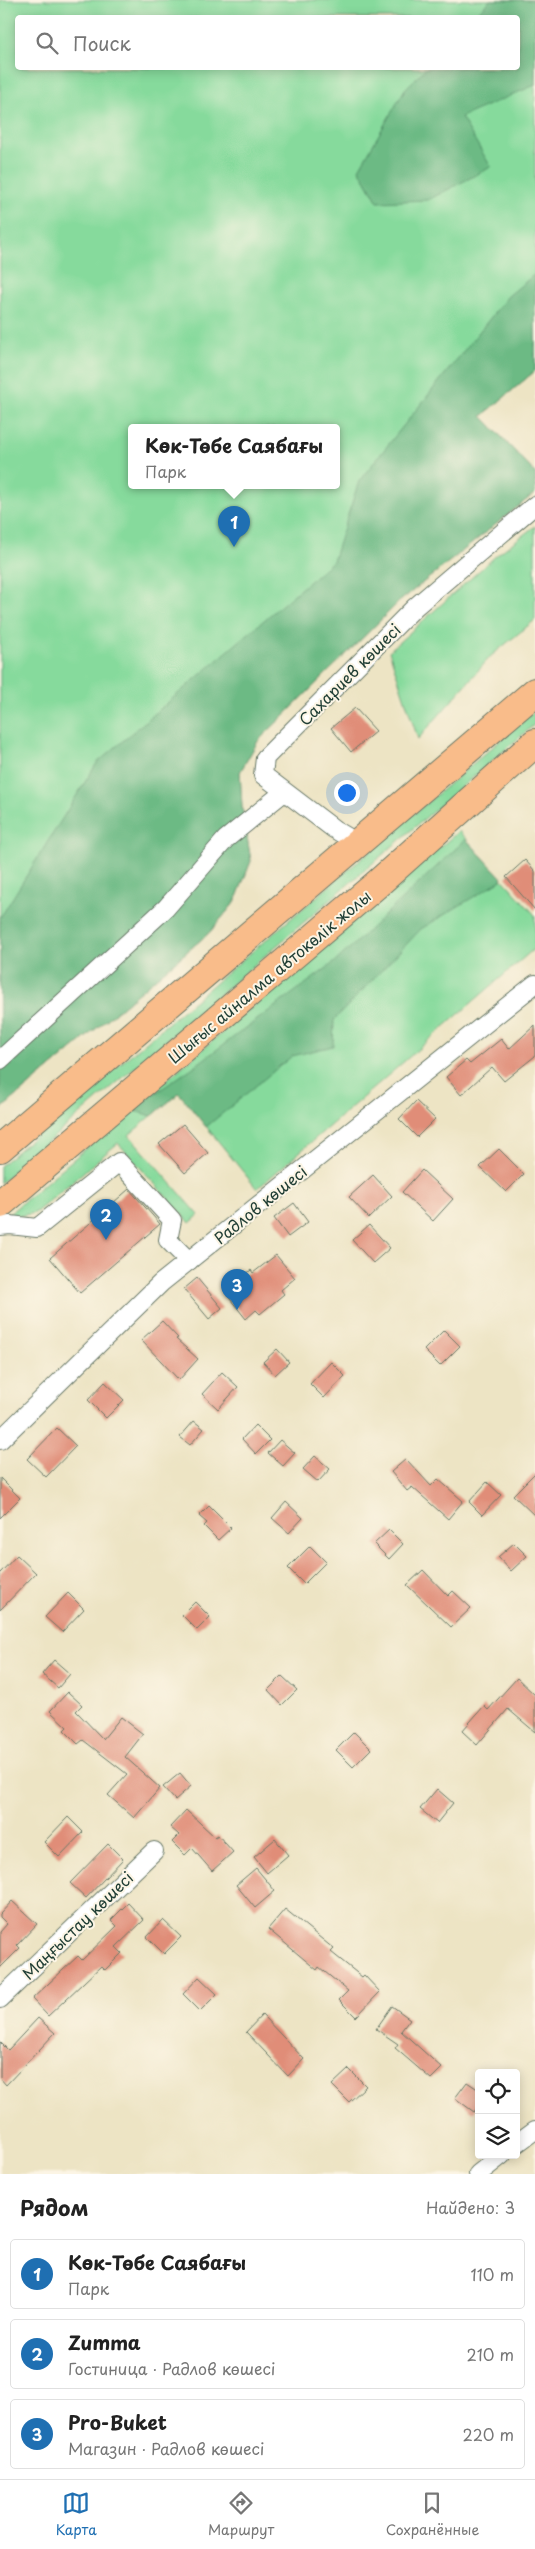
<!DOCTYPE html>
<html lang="ru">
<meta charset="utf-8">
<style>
body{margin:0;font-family:"Playpen Sans",sans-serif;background:#f6f6f6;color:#222}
.controls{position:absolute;right:15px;bottom:15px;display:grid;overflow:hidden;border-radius:5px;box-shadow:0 2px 12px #0003}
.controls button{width:45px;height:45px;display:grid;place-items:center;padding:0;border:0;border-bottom:1px solid #e0e0e0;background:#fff;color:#222;font:25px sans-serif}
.you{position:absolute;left:346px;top:792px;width:18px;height:18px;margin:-12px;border:4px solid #fff;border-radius:50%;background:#1a73e8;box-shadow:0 0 0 8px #1a73e833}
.badge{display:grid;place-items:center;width:32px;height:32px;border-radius:50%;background:#1f6fb2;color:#fff;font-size:16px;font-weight:700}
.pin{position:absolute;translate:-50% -41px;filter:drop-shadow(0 1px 2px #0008)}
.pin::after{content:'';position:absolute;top:26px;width:18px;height:15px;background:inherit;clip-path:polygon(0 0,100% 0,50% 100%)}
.popup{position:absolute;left:128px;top:424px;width:212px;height:65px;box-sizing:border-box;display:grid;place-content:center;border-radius:5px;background:#fff;filter:drop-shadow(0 1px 4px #0005);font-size:16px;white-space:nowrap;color:#767676}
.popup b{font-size:19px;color:#222}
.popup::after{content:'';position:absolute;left:50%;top:100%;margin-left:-10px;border:10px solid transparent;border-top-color:#fff}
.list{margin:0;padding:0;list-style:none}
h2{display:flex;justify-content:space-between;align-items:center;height:65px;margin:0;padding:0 20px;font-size:21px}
h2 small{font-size:16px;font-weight:400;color:#767676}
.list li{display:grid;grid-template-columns:32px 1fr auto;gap:15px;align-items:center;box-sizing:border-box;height:70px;margin:0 10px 10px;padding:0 10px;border:1px solid #e0e0e0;border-radius:5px}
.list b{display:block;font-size:19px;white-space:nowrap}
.list p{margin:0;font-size:16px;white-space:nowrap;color:#767676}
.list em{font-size:16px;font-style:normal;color:#767676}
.icon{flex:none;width:28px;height:28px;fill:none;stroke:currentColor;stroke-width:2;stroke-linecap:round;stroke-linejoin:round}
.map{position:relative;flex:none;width:535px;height:2174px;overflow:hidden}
.search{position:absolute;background:#fff;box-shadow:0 2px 12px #0003;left:15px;right:15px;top:15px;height:55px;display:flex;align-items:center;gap:12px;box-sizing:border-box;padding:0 18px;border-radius:5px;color:#767676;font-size:19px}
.sheet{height:305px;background:#fff}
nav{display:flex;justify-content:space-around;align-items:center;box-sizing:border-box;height:70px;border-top:1px solid #e0e0e0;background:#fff;font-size:14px;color:#767676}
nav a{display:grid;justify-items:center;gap:2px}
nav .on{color:#1f6fb2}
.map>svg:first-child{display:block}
.green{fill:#86da9c;stroke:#528c68;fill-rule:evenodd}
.forest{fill:#6cba84;stroke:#467c5c}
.building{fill:#e08d78}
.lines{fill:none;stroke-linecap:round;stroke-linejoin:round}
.minor-casing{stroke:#677766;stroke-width:20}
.primary-casing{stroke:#677766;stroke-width:30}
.minor{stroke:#fff;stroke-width:18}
.primary{stroke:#f9bc8a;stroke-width:28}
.labels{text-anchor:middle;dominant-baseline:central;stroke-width:4;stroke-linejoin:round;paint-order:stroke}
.street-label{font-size:16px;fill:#1f3d34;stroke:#fcf5e5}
</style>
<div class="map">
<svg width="535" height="2174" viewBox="0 0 535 2174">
<rect width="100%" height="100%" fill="#fcf5e5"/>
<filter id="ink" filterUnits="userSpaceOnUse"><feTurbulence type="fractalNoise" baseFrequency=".02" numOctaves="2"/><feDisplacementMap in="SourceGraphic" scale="10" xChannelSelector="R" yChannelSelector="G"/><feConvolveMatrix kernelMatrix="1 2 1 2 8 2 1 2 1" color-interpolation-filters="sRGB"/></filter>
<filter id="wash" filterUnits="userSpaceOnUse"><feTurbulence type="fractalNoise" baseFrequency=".0096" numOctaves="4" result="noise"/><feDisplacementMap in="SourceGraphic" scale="20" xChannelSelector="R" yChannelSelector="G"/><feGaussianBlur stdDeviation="1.12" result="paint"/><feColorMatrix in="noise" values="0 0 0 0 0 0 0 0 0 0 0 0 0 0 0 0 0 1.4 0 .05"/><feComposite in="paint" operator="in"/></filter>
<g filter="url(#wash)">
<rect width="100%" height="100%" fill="#ede4c4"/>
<!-- green -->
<g class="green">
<path d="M0 0H535V371L482 416 535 473V493L400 601 258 741 240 772 242 807 251 861 235 902 209 933 0 1110ZM18 18H518V68H18ZM132 428H336V486H132Z"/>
<polygon points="535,526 535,620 491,656 418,739 389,651 498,554"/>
<polygon points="535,711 535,724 0,1183 0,1166"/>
<polygon points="459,831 535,915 535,948 257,1189 179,1093 129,1135 199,1215 190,1223 118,1143 35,1213 3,1219"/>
</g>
<!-- forest -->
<g class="forest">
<polygon points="490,0 535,0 535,85 461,117 491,167 428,200 378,202 359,169 405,89 426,68 518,68 518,18 474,17"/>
<polygon points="535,274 535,371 482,416 535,473 535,493 400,601 258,741 240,772 242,807 251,861 235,902 209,933 0,1110 0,918 97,763 333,561 359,481 508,296"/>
<polygon points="466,839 503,879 421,929 334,1020 333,1046 292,1056 206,1127 179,1093 152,1116 131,1110 192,1068 335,962"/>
</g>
<g id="blocks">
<!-- building -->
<g class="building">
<polygon points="355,708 376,731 351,752 331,728"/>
<polygon points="525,860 535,871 535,910 506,877"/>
<polygon points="535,1025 535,1056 504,1081 492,1067 461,1095 446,1077 466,1060 470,1064 501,1039 509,1049"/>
<polygon points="416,1101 435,1119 417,1137 399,1119"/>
<polygon points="183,1124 208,1153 185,1173 159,1144"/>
<polygon points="499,1149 524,1174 506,1192 480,1167"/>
<polygon points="422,1170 453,1199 433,1221 402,1192"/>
<polygon points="373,1175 392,1196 369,1218 349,1197"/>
<polygon points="129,1189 160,1224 80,1293 50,1258"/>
<polygon points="294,1203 308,1222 288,1237 274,1218"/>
<polygon points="369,1225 390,1248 373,1263 352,1240"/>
<polygon points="276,1255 295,1278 281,1290 284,1294 260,1314 256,1310 246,1319 227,1295 242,1283 239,1280 251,1270 253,1273"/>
<polygon points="197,1278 222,1308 209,1319 184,1289"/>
<polygon points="162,1321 178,1338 176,1339 198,1359 179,1380 141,1340"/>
<polygon points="444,1330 460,1346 440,1366 424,1350"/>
<polygon points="277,1349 289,1362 275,1375 263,1362"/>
<polygon points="331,1362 345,1376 324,1398 310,1384"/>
<polygon points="222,1372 238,1387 218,1409 202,1394"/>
<polygon points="105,1382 124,1400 106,1418 88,1400"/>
<polygon points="194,1421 204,1429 190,1445 180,1437"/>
<polygon points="255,1425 270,1440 256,1454 242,1439"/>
<polygon points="57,1428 76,1446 46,1477 27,1459"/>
<polygon points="280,1440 295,1453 283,1466 268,1453"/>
<polygon points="315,1456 330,1469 318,1482 303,1469"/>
<polygon points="406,1459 431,1486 438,1479 463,1501 448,1519 412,1487 407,1491 391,1472"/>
<polygon points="535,1473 535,1516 513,1495"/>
<polygon points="0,1478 20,1498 0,1518"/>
<polygon points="487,1482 501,1495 482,1515 469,1502"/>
<polygon points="286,1502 303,1518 289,1533 272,1518"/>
<polygon points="209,1506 231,1528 218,1540 204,1526 207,1523 199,1516"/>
<polygon points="389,1530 403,1544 389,1559 374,1544"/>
<polygon points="514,1543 527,1556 511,1571 498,1557"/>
<polygon points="310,1546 326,1562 304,1584 288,1568"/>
<polygon points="17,1555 36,1573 0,1610 0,1573"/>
<polygon points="423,1570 448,1596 453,1591 471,1608 451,1627 407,1585"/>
<polygon points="68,1593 84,1609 62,1632 45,1617"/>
<polygon points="195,1602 210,1617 197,1630 182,1615"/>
<polygon points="54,1660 70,1674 58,1688 42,1674"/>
<polygon points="282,1676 297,1690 282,1705 268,1690"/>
<polygon points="517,1678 535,1695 535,1732 508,1709 477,1745 462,1731 484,1706 488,1710"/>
<polygon points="68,1692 82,1705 76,1711 103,1739 121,1717 143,1734 125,1757 160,1788 134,1818 108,1795 127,1774 83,1740 78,1744 64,1730 67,1727 50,1711"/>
<polygon points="354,1732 371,1749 353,1767 336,1750"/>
<polygon points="180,1773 191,1786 175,1800 163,1787"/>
<polygon points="437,1789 453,1803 437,1823 420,1809"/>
<polygon points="186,1810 215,1837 218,1835 233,1852 212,1871 192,1848 185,1855 172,1842 179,1835 170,1827"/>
<polygon points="68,1817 83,1832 59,1857 44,1842"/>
<polygon points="275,1839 288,1855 267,1873 254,1857"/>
<polygon points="108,1844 123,1859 86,1898 70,1883"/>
<polygon points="256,1868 275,1891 255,1908 236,1885"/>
<polygon points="12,1901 37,1924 17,1945 20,1948 0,1968 0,1932 7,1924 0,1917 0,1914"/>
<polygon points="128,1903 144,1920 116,1947 122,1953 105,1970 101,1966 48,2016 32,1999 78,1956 82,1960 117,1926 111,1920"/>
<polygon points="285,1909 334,1949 331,1952 362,1977 364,1975 380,1992 356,2017 339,2000 348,1991 319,1967 317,1970 268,1929"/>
<polygon points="163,1920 181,1937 164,1954 147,1937"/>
<polygon points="199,1977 217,1994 200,2011 183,1994"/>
<polygon points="392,2006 410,2019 401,2031 442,2068 431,2079 395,2048 398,2044 376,2029"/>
<polygon points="262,2015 304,2059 288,2076 246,2032"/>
<polygon points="38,2018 55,2033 6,2085 0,2078 0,2042 8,2050"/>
<polygon points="349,2069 366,2086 349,2102 332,2085"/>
<polygon points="467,2082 479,2090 479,2105 474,2112 455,2098"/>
</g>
</g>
</g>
<g filter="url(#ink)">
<use href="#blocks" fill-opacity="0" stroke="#677766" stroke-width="1"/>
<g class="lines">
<defs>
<g id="minor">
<polyline points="356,842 334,829 263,775 265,758 415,607 535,505"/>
<polyline points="0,1060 166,908 226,839 284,792"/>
<polyline points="0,1226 10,1225 37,1228 119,1162 172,1220 168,1240 189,1261"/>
<polyline points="0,1440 161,1283 535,984"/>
<polyline points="0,1999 154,1851"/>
<polyline points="516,2144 535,2130"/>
<polyline points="478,2174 502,2155"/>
</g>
<g id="primary">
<polyline points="0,1148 535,692"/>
<polyline points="0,1204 376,885 535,743"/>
</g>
</defs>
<!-- minor casing -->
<use href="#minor" class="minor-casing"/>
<!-- primary casing -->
<use href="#primary" class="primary-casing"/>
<!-- minor -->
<use href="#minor" class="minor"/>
<!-- primary -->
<use href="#primary" class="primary"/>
</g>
</g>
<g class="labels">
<!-- street labels -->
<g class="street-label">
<text transform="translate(349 674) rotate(-45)">Сахариев көшесі</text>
<text transform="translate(269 976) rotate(-40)">Шығыс айналма автокөлік жолы</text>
<text transform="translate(260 1204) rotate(-39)">Радлов көшесі</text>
<text transform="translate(77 1925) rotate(-44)">Маңғыстау көшесі</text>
</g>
</g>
</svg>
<div class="controls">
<button><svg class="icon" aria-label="locate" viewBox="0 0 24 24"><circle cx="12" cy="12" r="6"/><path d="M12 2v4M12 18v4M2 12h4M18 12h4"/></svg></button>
<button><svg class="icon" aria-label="layers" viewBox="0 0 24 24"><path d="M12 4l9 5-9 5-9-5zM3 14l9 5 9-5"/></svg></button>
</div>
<div class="you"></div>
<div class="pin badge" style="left:234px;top:547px">1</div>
<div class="popup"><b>Көк-Төбе Саябағы</b>Парк</div>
<div class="pin badge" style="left:106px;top:1240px">2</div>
<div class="pin badge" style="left:237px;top:1310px">3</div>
<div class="search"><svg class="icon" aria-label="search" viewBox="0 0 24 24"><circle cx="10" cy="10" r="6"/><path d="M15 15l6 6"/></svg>Поиск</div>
</div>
<section class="sheet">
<h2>Рядом<small>Найдено: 3</small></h2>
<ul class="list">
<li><span class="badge">1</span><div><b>Көк-Төбе Саябағы</b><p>Парк</p></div><em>110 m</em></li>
<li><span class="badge">2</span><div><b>Zumma</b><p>Гостиница · Радлов көшесі</p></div><em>210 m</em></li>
<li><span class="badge">3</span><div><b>Pro-Buket</b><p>Магазин · Радлов көшесі</p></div><em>220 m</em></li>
</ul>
</section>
<nav>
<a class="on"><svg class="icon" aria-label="map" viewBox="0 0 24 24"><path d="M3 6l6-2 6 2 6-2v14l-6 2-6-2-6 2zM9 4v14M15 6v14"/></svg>Карта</a>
<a><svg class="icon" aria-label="directions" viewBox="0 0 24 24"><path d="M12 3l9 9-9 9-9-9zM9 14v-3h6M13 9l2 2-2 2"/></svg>Маршрут</a>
<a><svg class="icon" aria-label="saved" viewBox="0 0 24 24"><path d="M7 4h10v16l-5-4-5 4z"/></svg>Сохранённые</a>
</nav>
